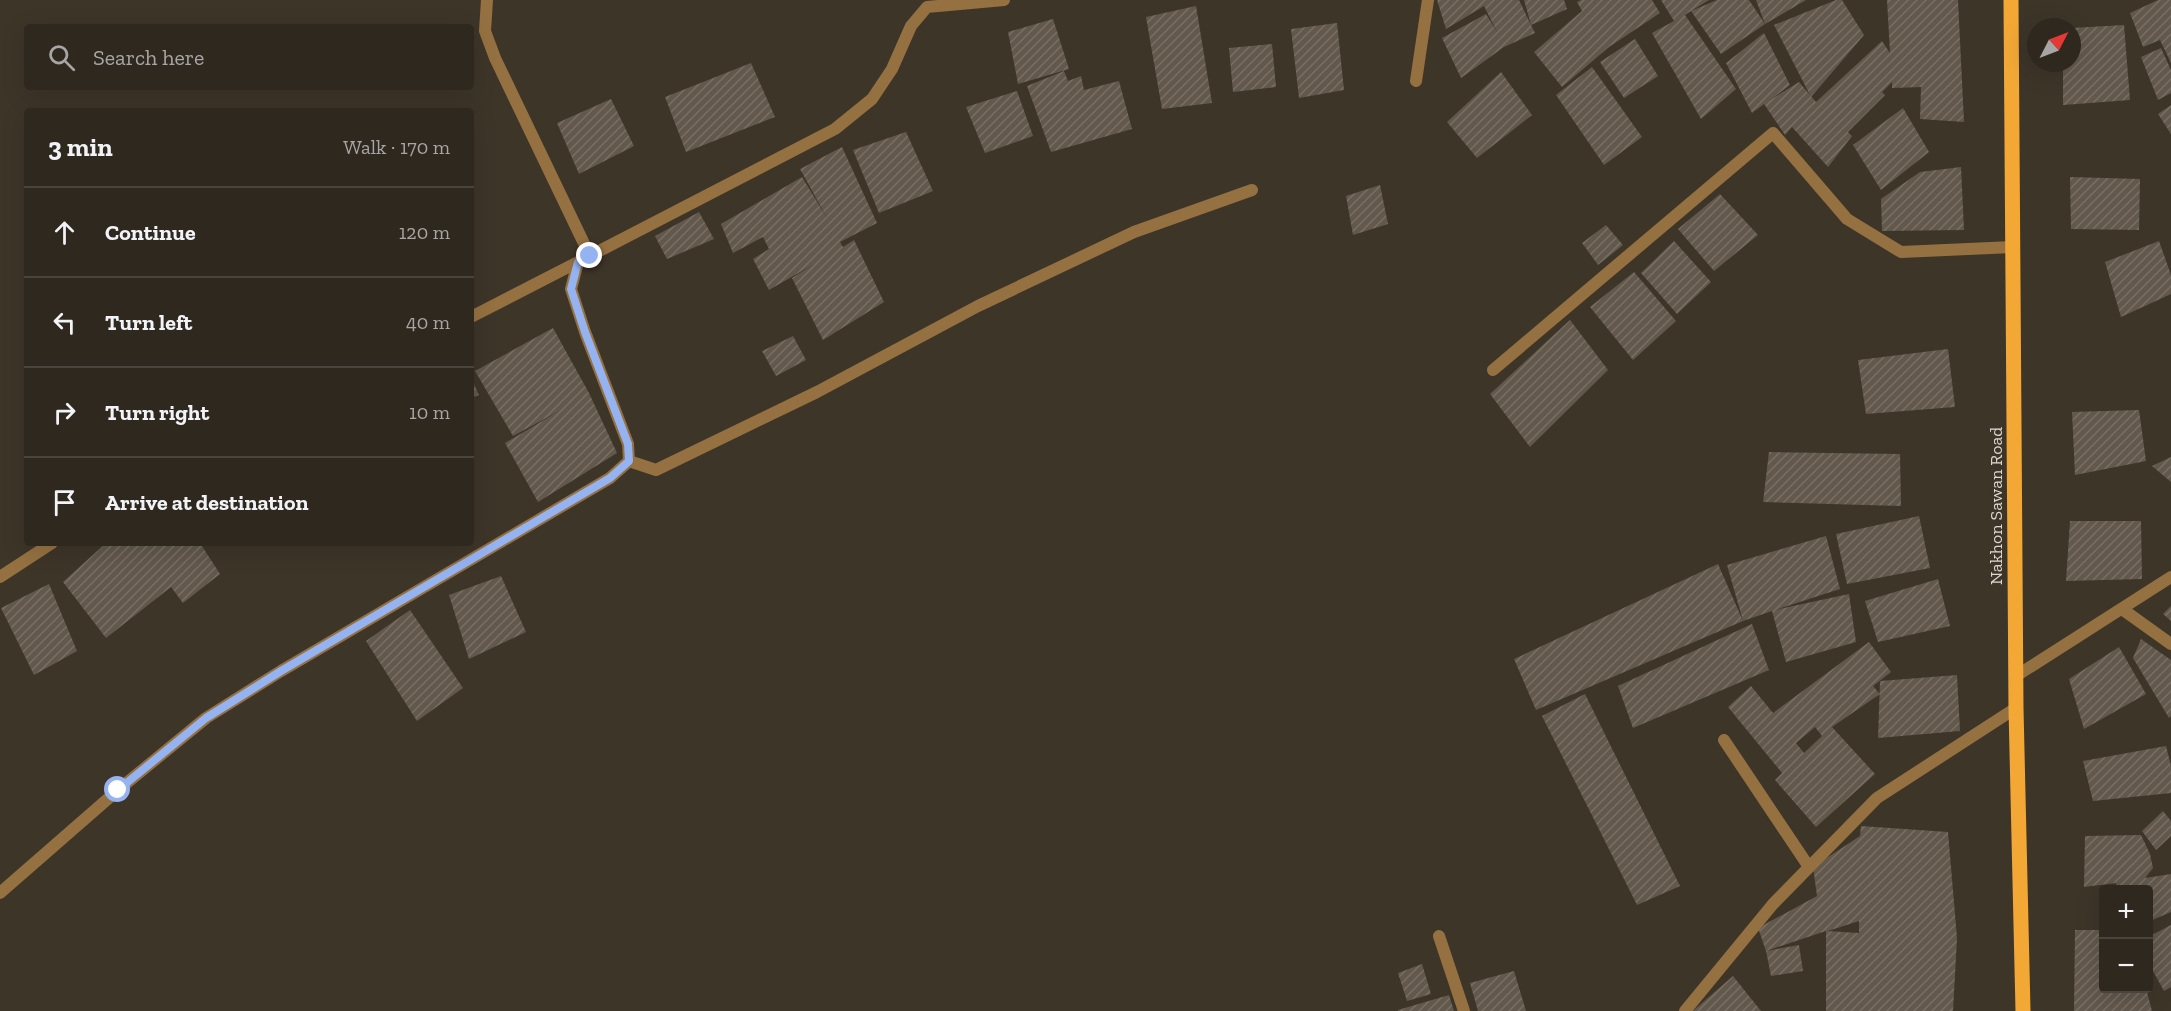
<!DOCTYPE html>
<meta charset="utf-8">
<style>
body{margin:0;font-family:"Zilla Slab",serif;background:#3a342c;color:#f1f3f6}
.controls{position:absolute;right:18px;bottom:18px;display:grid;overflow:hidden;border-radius:6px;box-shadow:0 6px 24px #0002}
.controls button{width:54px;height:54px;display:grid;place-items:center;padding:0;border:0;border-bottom:2px solid #49443d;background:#2e281f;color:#f1f3f6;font:30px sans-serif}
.compass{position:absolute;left:2027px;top:18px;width:54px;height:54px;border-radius:50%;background:#2e281f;box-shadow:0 6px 24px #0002;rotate:48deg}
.stop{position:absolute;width:18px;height:18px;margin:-14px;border:4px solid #95b2f1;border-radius:50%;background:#fff}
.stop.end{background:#95b2f1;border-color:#fff;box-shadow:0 2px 6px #0008}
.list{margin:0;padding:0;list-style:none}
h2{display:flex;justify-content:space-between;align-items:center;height:78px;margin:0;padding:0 24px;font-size:26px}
h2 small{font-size:20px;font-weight:400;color:#a7a6a4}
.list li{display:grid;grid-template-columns:39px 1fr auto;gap:18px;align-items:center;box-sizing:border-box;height:90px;padding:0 24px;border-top:2px solid #49443d}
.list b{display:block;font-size:22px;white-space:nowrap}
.list em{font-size:20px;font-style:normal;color:#a7a6a4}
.icon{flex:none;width:33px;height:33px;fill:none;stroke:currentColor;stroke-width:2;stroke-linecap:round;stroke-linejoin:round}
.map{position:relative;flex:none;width:2171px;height:1011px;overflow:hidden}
.search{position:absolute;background:#2e281f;box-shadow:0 6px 24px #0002;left:24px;top:24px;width:450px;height:66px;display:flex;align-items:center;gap:15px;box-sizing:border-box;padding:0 21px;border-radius:6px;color:#a7a6a4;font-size:22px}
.panel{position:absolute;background:#2e281f;box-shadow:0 6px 24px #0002;left:24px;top:108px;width:450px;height:438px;border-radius:6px}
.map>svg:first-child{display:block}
.building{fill:url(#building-hatch);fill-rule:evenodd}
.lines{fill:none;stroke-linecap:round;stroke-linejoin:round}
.street{stroke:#957141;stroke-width:12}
.primary{stroke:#f3a836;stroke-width:15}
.route{stroke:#95b2f1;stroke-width:8}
.labels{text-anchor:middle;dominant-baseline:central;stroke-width:4.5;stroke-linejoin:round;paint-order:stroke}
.street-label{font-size:18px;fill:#ddd7d0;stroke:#3e3529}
</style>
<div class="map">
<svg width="2171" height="1011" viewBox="0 0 2171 1011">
<defs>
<pattern id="building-hatch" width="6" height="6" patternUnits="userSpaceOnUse" patternTransform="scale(1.5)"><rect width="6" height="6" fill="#62584c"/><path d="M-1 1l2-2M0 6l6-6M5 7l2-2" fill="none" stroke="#786f65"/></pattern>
</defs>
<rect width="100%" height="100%" fill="#3e3529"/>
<!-- building -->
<g class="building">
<polygon points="1437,0 1519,0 1531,25 1524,0 1564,0 1567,9 1531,25 1535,33 1504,47 1461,78 1442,38 1486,14 1497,32 1484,6 1446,29"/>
<polygon points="1581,0 1652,0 1660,13 1609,47 1562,87 1534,52 1582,11 1577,2"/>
<polygon points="1661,0 1709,0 1691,11 1717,0 1749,0 1765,24 1721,54 1691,11 1685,15 1736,89 1701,119 1652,33 1674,21"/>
<polygon points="1756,0 1806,0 1765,24"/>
<polygon points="1836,0 1842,0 1864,35 1811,97 1774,25"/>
<polygon points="1887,0 1958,0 1964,122 1920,119 1921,87 1892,88 1892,82 1882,92 1885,95 1848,132 1852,136 1828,167 1792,127 1785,135 1764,104 1752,113 1726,63 1764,33 1790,85 1770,100 1799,82 1816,102 1882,41 1890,53"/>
<polygon points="2158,0 2171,0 2171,63 2160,40 2143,47 2130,13"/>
<polygon points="1196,6 1212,103 1162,109 1146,17"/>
<polygon points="1053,19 1069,69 1018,84 1008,32"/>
<polygon points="1337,23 1344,90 1299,98 1291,29"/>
<polygon points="2124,25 2130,100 2063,105 2063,63 2072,63 2072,28"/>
<polygon points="1635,39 1658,76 1624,98 1600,62"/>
<polygon points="1272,44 1276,87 1233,92 1229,48"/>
<polygon points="2161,48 2171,70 2171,93 2158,100 2141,57"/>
<polygon points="751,63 775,117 686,152 665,97"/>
<polygon points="1592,67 1642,137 1604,165 1556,95"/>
<polygon points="1064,71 1068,81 1081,76 1084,90 1119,81 1132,129 1051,152 1027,86"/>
<polygon points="1501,72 1532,115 1477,158 1447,122"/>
<polygon points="1017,91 1033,136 985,153 966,107"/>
<polygon points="611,99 634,146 579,174 557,123"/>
<polygon points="2171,105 2171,134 2158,114"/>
<polygon points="1903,108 1929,152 1881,190 1853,145"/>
<polygon points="906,132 933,191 879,213 853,150"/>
<polygon points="842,147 877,223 840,242 843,247 854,240 884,302 823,340 792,278 814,264 769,290 753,259 769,249 763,237 733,253 721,224 802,177 827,218 800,169"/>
<polygon points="1961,167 1964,230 1882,231 1881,199 1920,172"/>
<polygon points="2070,177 2140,179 2139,230 2071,229"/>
<polygon points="1380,185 1388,224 1353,235 1346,196"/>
<polygon points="1720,194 1758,235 1714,271 1678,229"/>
<polygon points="699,212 714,239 667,259 655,236"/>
<polygon points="1606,225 1623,245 1598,265 1582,243"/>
<polygon points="1674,241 1711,282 1677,314 1641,273"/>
<polygon points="2159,241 2171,275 2171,294 2121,317 2105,262"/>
<polygon points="1634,272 1676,321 1633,360 1590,307"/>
<polygon points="1570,320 1608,370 1530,447 1490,394"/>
<polygon points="553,328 589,393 617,453 538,502 505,443 561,410 513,436 475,371"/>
<polygon points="793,336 806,360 776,376 762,351"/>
<polygon points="1948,349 1955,407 1866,414 1858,360"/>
<polygon points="471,378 479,395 471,398"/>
<polygon points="2139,410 2146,461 2075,475 2072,412"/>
<polygon points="1769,452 1900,454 1901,506 1763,502"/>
<polygon points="2171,457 2171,482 2152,466"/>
<polygon points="1919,516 1930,568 1847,584 1836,534"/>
<polygon points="2070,521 2141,521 2142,579 2066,581"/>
<polygon points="1826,536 1840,589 1775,610 1849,594 1856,642 1786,662 1772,611 1743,621 1536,710 1514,659 1718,564 1743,621 1727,565"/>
<polygon points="106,543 200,543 220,574 183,603 171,587 106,638 63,582"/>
<polygon points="501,576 526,632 469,659 449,595"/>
<polygon points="1938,579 1950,626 1878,642 1865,601"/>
<polygon points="49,584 77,651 34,675 1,608"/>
<polygon points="2171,606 2171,621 2163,614"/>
<polygon points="410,610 463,688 417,721 366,641"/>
<polygon points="1752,624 1769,670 1633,728 1618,686"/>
<polygon points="2141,639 2171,660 2171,716 2169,718 2133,658"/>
<path d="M1869 642 1891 672 1873 686 1880 694 1832 727 1875 774 1816 827 1775 780 1782 773 1728 707 1751 686 1773 713ZM1815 727 1822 736 1804 753 1796 743Z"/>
<polygon points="2119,647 2146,694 2084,729 2069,679"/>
<polygon points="1957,675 1960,731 1878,738 1880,681"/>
<polygon points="1585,694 1680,886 1637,905 1542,716"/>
<polygon points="2166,746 2171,766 2171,793 2093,801 2083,761"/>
<polygon points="2163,811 2171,821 2171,836 2156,850 2142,831"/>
<path d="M1861 826 1948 832 1957 938 1953 1011H1826V931L1766 951 1758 928 1817 896 1813 867 1860 836ZM1859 921V933L1827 931H1828Z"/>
<polygon points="2141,835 2150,854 2153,868 2145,878 2171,874 2171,912 2148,922 2148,890 2116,890 2116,883 2084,887 2085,836"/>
<polygon points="2171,925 2171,987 2164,991 2148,962 2148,937"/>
<polygon points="2075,930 2103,930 2103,988 2146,988 2152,1011 2074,1011"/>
<polygon points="1799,945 1803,971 1771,976 1766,951"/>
<polygon points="1422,964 1431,994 1407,1001 1398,973"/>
<polygon points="1514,971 1526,1011 1478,1011 1470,983"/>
<polygon points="1733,976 1761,1011 1693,1011"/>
<polygon points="1449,995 1454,1011 1398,1011 1398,1010"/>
</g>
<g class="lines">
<!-- street -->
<g class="street">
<polyline points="487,0 485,31 495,58 590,256"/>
<polyline points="1416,81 1428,0"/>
<polyline points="471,317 578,262"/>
<polyline points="1493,370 1773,133 1847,219 1901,252 2013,247"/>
<polyline points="629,461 656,470 817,392 978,306 1134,232 1252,190"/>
<polyline points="0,577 52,543"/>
<polyline points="2122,609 2171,644"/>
<polyline points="2016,676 2171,577"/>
<polyline points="1724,740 1809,867"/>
<polyline points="0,893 118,790 206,718 281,671 610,478 629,461 628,444 585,332 571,289 578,262 835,129 872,99 892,69 911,26 927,7 1004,0"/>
<polyline points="1439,936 1464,1011"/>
<polyline points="1685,1011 1773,904 1877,798 2016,708"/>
</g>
<!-- primary -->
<polyline class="primary" points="2011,0 2016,708 2023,1011"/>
</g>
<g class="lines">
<!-- route -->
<polyline class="route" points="118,790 206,718 281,671 610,478 629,461 628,444 585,332 571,289 578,262 590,256"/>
</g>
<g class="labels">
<!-- street labels -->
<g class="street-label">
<text transform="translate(1996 506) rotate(-90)">Nakhon Sawan Road</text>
</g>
</g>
</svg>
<div class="controls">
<button>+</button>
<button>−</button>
</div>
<svg class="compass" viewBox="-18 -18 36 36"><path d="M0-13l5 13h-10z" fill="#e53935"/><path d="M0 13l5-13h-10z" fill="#a7a6a4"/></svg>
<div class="stop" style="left:118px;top:790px"></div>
<div class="stop end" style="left:590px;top:256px"></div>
<div class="search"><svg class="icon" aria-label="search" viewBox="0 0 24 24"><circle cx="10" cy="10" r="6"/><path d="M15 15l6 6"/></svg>Search here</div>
<section class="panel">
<h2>3 min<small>Walk · 170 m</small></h2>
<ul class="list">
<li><svg class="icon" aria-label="ahead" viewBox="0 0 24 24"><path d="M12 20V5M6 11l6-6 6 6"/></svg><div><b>Continue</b></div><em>120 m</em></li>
<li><svg class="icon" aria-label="left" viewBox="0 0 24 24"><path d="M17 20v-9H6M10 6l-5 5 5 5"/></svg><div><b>Turn left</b></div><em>40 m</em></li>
<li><svg class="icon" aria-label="right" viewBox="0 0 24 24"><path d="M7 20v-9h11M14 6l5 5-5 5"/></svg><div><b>Turn right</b></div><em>10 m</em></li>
<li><svg class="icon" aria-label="arrive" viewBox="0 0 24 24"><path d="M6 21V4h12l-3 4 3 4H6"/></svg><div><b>Arrive at destination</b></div></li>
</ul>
</section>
</div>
